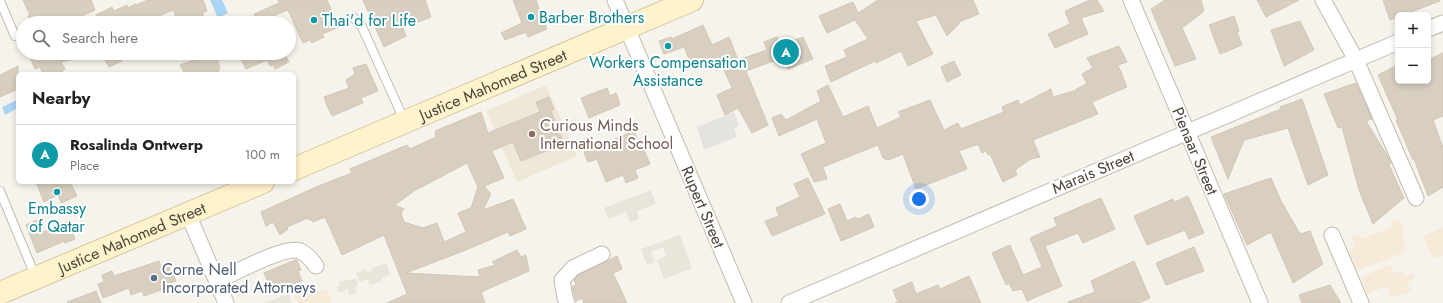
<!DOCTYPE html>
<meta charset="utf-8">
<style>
body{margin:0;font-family:Jost,sans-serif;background:#f6f6f6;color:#222}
.controls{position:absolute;right:12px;top:12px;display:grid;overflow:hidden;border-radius:6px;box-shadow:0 2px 6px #0003}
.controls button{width:36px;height:36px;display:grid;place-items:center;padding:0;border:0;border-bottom:1px solid #e0e0e0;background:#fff;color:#222;font:20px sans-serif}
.you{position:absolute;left:919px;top:199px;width:14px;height:14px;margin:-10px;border:3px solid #fff;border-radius:50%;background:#1a73e8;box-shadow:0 0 0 6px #1a73e833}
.badge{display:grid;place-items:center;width:26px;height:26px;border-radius:50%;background:#7c3aed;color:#fff;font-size:13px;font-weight:700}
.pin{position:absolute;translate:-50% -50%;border:2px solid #fff;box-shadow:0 1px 4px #0006}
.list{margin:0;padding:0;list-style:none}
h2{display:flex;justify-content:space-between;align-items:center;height:52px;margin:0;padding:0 16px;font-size:17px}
h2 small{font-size:13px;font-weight:400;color:#767676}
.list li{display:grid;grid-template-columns:26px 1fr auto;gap:12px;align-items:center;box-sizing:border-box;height:60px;padding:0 16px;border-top:1px solid #e0e0e0}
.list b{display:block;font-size:15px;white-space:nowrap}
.list p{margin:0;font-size:13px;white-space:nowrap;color:#767676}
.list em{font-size:13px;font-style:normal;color:#767676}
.icon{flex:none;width:22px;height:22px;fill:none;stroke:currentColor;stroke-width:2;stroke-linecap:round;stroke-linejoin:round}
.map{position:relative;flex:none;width:1443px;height:303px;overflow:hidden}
.search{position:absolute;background:#fff;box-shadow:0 2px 6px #0003;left:16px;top:16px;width:280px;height:44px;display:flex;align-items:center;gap:10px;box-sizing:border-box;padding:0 14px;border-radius:22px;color:#767676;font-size:15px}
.panel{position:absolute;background:#fff;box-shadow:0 2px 6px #0003;left:16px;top:72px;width:280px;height:112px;border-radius:6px}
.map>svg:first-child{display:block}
.residential{fill:#eae5da}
.commercial{fill:#f7ead8}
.education{fill:#efe8d6}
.parking{fill:#e5e3e0}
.water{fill:#a9d4f2}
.building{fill:#d8cfc1;stroke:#d3c7b4;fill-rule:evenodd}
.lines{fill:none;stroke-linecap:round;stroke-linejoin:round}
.service-casing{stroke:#c2bbae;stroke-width:10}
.minor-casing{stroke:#c2bbae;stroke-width:17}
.secondary-casing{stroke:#d6c79b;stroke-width:24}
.service{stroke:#fff;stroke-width:8}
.minor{stroke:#fff;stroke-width:15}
.secondary{stroke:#fff3cd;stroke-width:22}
.culture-dot{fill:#0f9aa8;stroke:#fff;stroke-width:1.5}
.education-dot{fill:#8d6e63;stroke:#fff;stroke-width:1.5}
.service-dot{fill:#5c6f8a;stroke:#fff;stroke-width:1.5}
.labels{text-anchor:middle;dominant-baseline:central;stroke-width:4;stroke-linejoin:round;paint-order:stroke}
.culture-label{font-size:16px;fill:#0d838f;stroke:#fff;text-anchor:start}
.street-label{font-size:16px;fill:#4b4439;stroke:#fff}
.education-label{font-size:16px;fill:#785e54;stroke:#fff;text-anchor:start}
.service-label{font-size:16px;fill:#4e5e75;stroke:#fff;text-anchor:start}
</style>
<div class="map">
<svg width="1443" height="303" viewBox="0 0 1443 303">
<rect width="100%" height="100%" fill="#f6f3ec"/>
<!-- residential -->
<g class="residential">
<polygon points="651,190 656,204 637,211 639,219 630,222 626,212 608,219 604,208"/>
<polygon points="680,235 692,268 664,279 657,260 666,256 663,247 651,252 655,262 647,265 641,249"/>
<polygon points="386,263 390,274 381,278 382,281 370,285 368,279 360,282 356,273 366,269 367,273 373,271 372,268"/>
<polygon points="356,278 358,285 355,286 357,293 349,295 348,289 338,293 337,287 340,286 339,282"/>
<polygon points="289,294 292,303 264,303"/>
</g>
<!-- commercial -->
<g class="commercial">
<polygon points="1399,219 1404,233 1401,235 1407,251 1357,271 1349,250 1355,247 1351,237 1359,234 1361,239 1392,227 1391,222"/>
<polygon points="1443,227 1443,255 1433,259 1423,236"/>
<polygon points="1391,265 1394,274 1403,270 1405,276 1413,273 1415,278 1407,282 1411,291 1392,298 1387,286 1367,294 1361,277"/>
<polygon points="308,285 311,291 317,289 318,292 327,289 332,302 328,303 297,303 292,291"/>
</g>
<!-- education -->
<polygon class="education" points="546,85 577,156 517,182 486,111"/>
<!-- parking -->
<polygon class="parking" points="734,112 739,125 734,129 737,137 704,150 697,127"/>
<!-- water -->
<g class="water">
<polygon points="210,0 222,0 228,13 218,18"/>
<polygon points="17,100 18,108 5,115 2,107"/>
</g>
<!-- building -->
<g class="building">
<polygon points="23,0 91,0 95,10 66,23 31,23 28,16 30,15"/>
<polygon points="148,0 203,0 207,11 202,13 207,23 179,23 173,10 143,23 101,23 96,15 112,7 114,11 127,5 128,8 135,4 136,5"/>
<polygon points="278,0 327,0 339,27 322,34 324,37 312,43 310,40 303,43 288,10 268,18 270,23 258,23 254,14 279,3"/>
<polygon points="363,0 425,0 431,17 403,28 406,36 384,47"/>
<polygon points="513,0 536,0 547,29 528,37 526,32 505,40 501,33 522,23"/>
<polygon points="878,0 973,0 979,14 959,22 959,24 947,36 936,15 916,21 933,54 908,66 901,51 876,63 875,61 831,82 825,66 847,57 844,50 868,39 855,20 827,33 819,16 853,2 858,13"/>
<polygon points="1090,0 1097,0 1104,11 1081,18 1088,34 1055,48 1048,34 1070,24 1065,11"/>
<polygon points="1165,0 1201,0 1204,11 1182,28 1196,59 1175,66 1151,9"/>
<polygon points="1257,0 1299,0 1266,17"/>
<polygon points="1383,0 1440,0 1440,1 1403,15 1398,15 1398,17 1390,20"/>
<polygon points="1234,16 1239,31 1237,32 1242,45 1220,54 1209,25"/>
<polygon points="1300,21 1314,50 1284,66 1271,30"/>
<polygon points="703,25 712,45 729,37 738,60 767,50 764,42 777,37 782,45 803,37 813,59 788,69 782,58 746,71 768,125 752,133 738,108 725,115 717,95 732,88 719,58 693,68 684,47 664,54 659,41 671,37 672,39"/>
<polygon points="1119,46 1127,62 1118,65 1127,87 1092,102 1098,114 1033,140 1040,157 1031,159 1015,170 1017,175 1003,182 990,154 988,155 986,151 982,153 978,144 959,151 967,169 916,189 903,154 888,160 883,158 878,145 823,167 827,179 814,182 801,154 826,143 817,119 779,136 772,118 781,114 786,120 821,101 817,91 828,85 843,117 868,106 877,128 901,117 898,112 930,100 944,130 958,123 961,129 1004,112 1002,107 1018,100 1020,105 1051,89 1053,97 1077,90 1076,89 1087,84 1082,74 1093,68 1087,58"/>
<polygon points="28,53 82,53 82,57 61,62 65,69 62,71 63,74 43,74 40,67 35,69"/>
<polygon points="101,53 118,53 122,61 109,67"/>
<polygon points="196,53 215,53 220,68 217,74 185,74 180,65 199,58"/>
<polygon points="238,53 284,53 289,62 275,69 274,65 270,66 267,60 246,69"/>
<polygon points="1443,53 1443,116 1433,120 1443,147 1443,187 1428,196 1414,159 1413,160 1396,120 1398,120 1378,75 1398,65 1398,81 1428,81 1428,60"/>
<polygon points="954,61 961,75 947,82 941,67"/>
<polygon points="366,64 378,91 361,98 363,103 332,116 327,106 324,97 349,88 346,80 355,74 353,68"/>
<polygon points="18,66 18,89 0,97 0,75"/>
<polygon points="1356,83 1372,119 1366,121 1390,160 1391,163 1389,165 1404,198 1373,224 1359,190 1342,127 1338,128 1324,94"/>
<polygon points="607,88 610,96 616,93 620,105 589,118 581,98"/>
<path d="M549 97 554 110 551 111 564 144 521 161 513 142 492 151 504 178 484 186 491 194 483 210 513 199 526 229 510 236 508 232 466 250 406 273 480 277 478 270 496 265 492 262 517 250 521 257 526 255 529 271 481 292 485 303H387L407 294 384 235 342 255 325 217 313 222 311 220H309L308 218 287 227 288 229 280 235 273 222 266 226 261 212 316 187 352 173 350 169 407 145 410 149 436 137 435 131 481 112 488 133 540 112 536 102ZM467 163 478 187 471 208 458 213 466 232 444 242 437 223 423 228 404 222 401 213 404 209 395 205 414 191Z"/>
<polygon points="1302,99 1328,175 1308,185 1288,128 1244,140 1228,179 1211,137 1281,109 1280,107"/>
<polygon points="634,131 640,146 642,145 650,164 635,170 638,178 626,183 623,175 606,182 597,159 588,162 584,152"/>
<polygon points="808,178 825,214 772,236 765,221 779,216 776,208 800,197 794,184"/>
<polygon points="1271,178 1281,201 1300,234 1310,231 1323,264 1293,283 1271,232 1247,245 1224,194"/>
<polygon points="36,182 70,182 77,196 61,203 58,195 44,202"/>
<polygon points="1188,196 1204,233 1189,239 1185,230 1147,245 1134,216 1173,199 1175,202"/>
<polygon points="1101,198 1115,229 1083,243 1078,233 1045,246 1062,286 1027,301 1022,289 1013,291 1009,283 1006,285 992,253 1010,245 1023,275 1042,267 1030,238 1057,226 1054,218"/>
<polygon points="840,204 847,221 856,217 858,219 869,214 874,227 841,241 828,209"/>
<polygon points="37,220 43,232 68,221 75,239 65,243 64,241 37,253 26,225"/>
<polygon points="1194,247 1204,271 1166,285 1156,263"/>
<polygon points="617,256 622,269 613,273 627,303 584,303 582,298 576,301 572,287 576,285 574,280 578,275"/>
<polygon points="295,260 297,260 301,270 298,271 302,281 273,292 264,273"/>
<polygon points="159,261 162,270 169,267 170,271 172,271 176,281 163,286 164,289 144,296 142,291 131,295 129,288 103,298 98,284 104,282 102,275 112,271 114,276"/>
<polygon points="1134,261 1150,298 1139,303 1068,303 1068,302 1095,292 1091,281"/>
<polygon points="969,276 981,303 895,303 898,302 893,290 912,282 916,294 938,285 940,289"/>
<polygon points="1330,285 1341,303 1302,303 1299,295"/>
<polygon points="96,291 101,303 68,303 67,302"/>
</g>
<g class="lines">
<defs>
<g id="service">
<polyline points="0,1 15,36"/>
<polyline points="353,17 362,27 405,122"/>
<polyline points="0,191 36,278"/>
</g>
<g id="minor">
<polyline points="615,0 744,303"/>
<polyline points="1131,0 1260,303"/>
<polyline points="1323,0 1356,60 1416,198"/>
<polyline points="1428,29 1443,23"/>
<polyline points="188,214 226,303"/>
<polyline points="1332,235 1361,303"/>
<path d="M217 281C233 274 285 245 300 251 307 254 312 260 316 266"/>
<polyline points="567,303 565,298 562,280 573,268 602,254"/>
<polyline points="789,303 1398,42"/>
</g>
<g id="secondary">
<path id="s1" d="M294 169 692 0"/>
<path id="s2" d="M0 293 263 182"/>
</g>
</defs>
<!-- service casing -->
<use href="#service" class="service-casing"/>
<!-- minor casing -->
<use href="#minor" class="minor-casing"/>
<!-- secondary casing -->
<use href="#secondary" class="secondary-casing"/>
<!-- service -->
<use href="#service" class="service"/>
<!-- minor -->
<use href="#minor" class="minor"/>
<!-- secondary -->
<use href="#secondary" class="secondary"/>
</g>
<!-- markers -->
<g class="culture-dot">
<circle cx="531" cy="17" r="4"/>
<circle cx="314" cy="20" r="4"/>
<circle cx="668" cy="46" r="4"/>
<circle cx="57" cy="192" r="4"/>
</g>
<circle class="education-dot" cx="532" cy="134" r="4"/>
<circle class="service-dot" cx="154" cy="278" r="4"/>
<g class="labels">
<!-- culture labels -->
<g class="culture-label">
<text x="539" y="17">Barber Brothers</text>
<text x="322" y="20">Thai'd for Life</text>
<text x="668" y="62" text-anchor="middle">Workers Compensation<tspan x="668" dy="18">Assistance</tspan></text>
<text x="57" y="208" text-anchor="middle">Embassy<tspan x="57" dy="18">of Qatar</tspan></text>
</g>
<!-- street labels -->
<g class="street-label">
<text stroke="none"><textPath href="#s1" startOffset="216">Justice Mahomed Street</textPath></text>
<text transform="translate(1195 151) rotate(67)">Pienaar Street</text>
<text transform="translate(1093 172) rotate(-23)">Marais Street</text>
<text transform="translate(703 207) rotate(67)">Rupert Street</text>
<text stroke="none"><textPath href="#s2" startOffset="143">Justice Mahomed Street</textPath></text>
</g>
<!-- education labels -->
<g class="education-label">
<text x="540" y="125">Curious Minds<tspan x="540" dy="18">International School</tspan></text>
</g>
<!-- service labels -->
<g class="service-label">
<text x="162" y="269">Corne Nell<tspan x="162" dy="18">Incorporated Attorneys</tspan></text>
</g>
</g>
</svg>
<div class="controls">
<button>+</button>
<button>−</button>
</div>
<div class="you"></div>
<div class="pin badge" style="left:786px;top:52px;background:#0f9aa8">A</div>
<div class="search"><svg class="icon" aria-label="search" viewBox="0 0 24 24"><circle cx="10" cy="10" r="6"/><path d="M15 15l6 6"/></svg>Search here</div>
<section class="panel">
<h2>Nearby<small></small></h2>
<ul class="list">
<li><span class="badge" style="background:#0f9aa8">A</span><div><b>Rosalinda Ontwerp</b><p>Place</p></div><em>100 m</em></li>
</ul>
</section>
</div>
